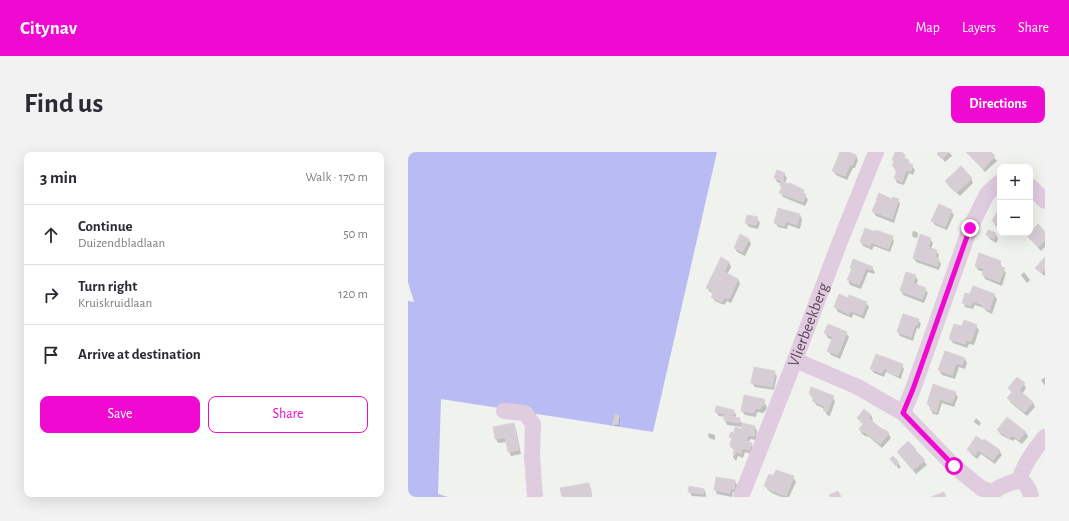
<!DOCTYPE html>
<meta charset="utf-8">
<style>
body{margin:0;font-family:"Alegreya Sans",sans-serif;background:#f2f2f3;color:#2b2b33}
.controls{position:absolute;right:12px;top:12px;display:grid;overflow:hidden;border-radius:8px;box-shadow:0 4px 16px #0002}
.controls button{width:36px;height:36px;display:grid;place-items:center;padding:0;border:0;border-bottom:1px solid #e1e1e2;background:#fff;color:#2b2b33;font:20px sans-serif}
.stop{position:absolute;width:12px;height:12px;margin:-9px;border:3px solid #f00ad1;border-radius:50%;background:#fff}
.stop.end{background:#f00ad1;border-color:#fff;box-shadow:0 1px 4px #0008}
.list{margin:0;padding:0;list-style:none}
h2{display:flex;justify-content:space-between;align-items:center;height:52px;margin:0;padding:0 16px;font-size:17px}
h2 small{font-size:13px;font-weight:400;color:#7c7c81}
.list li{display:grid;grid-template-columns:26px 1fr auto;gap:12px;align-items:center;box-sizing:border-box;height:60px;padding:0 16px;border-top:1px solid #e1e1e2}
.list b{display:block;font-size:15px;white-space:nowrap}
.list p{margin:0;font-size:13px;white-space:nowrap;color:#7c7c81}
.list em{font-size:13px;font-style:normal;color:#7c7c81}
.actions{display:flex;gap:8px;padding:12px 16px}
.actions a{flex:1;padding:9px 0;border:1px solid #f00ad1;border-radius:8px;text-align:center;font-size:14px;color:#f00ad1}
.actions .main{background:#f00ad1;color:#fff}
.icon{flex:none;width:22px;height:22px;fill:none;stroke:currentColor;stroke-width:2;stroke-linecap:round;stroke-linejoin:round}
.map{position:relative;flex:none;width:637px;height:345px;overflow:hidden;border-radius:8px}
header{display:flex;align-items:center;gap:24px;box-sizing:border-box;height:56px;padding:0 20px;background:#f00ad1;color:#fff}
header strong{font-size:19px}
nav{display:flex;gap:22px;margin-inline-start:auto;font-size:14px}
.intro{display:flex;align-items:center;justify-content:space-between;box-sizing:border-box;height:96px;padding:0 24px}
h1{margin:0;font-size:28px}
.button{padding:10px 18px;border-radius:8px;background:#f00ad1;color:#fff;font-size:14px;font-weight:700}
main{display:flex;gap:24px;padding:0 24px}
aside{flex:1;background:#fff;border-radius:8px;box-shadow:0 4px 16px #0002}
.map>svg:first-child{display:block}
.green{fill:#b9bcf3}
.shadow{fill:#0003}
.building{fill:#d7ced5;stroke:#dbd2d8}
.lines{fill:none;stroke-linecap:round;stroke-linejoin:round}
.minor{stroke:#e0ccdf;stroke-width:16}
.route{stroke:#f00ad1;stroke-width:5}
.labels{text-anchor:middle;dominant-baseline:central;stroke-width:3.5;stroke-linejoin:round;paint-order:stroke}
.street-label{font-size:16px;fill:#5e455d;stroke:#fff}
</style>
<header>
<strong>Citynav</strong>
<nav><a>Map</a><a>Layers</a><a>Share</a></nav>
</header>
<div class="intro"><h1>Find us</h1><a class="button">Directions</a></div>
<main>
<aside>
<h2>3 min<small>Walk · 170 m</small></h2>
<ul class="list">
<li><svg class="icon" aria-label="ahead" viewBox="0 0 24 24"><path d="M12 20V5M6 11l6-6 6 6"/></svg><div><b>Continue</b><p>Duizendbladlaan</p></div><em>50 m</em></li>
<li><svg class="icon" aria-label="right" viewBox="0 0 24 24"><path d="M7 20v-9h11M14 6l5 5-5 5"/></svg><div><b>Turn right</b><p>Kruiskruidlaan</p></div><em>120 m</em></li>
<li><svg class="icon" aria-label="arrive" viewBox="0 0 24 24"><path d="M6 21V4h12l-3 4 3 4H6"/></svg><div><b>Arrive at destination</b></div></li>
</ul>
<div class="actions"><a class="main">Save</a><a>Share</a></div>
</aside>
<div class="map">
<svg width="637" height="345" viewBox="0 0 637 345">
<rect width="100%" height="100%" fill="#f0f2ee"/>
<!-- green -->
<polygon class="green" points="0,0 309,0 245,280 33,247 30,342 40,345 0,345 0,149 6,150 0,130"/>
<!-- shadow -->
<g class="shadow">
<polygon points="433,0 438,0 448,3 450,8 447,16 445,16 439,28 428,23 425,19"/>
<polygon points="488,0 493,0 507,18 505,23 501,21 496,33 489,31 487,26 489,20 485,14 486,10 485,8"/>
<polygon points="532,0 541,0 544,4 537,10 531,2"/>
<polygon points="559,0 581,0 589,9 577,20 562,4"/>
<polygon points="376,22 379,26 377,31 395,39 400,48 397,54 375,45 373,41 374,37 373,34 374,32 369,30 367,26"/>
<polygon points="563,26 565,31 552,44 541,34 539,30"/>
<polygon points="485,48 490,48 492,52 486,71 468,64 465,59"/>
<polygon points="371,58 392,63 394,68 392,77 380,73 379,77 370,75 367,70"/>
<polygon points="592,58 592,76 588,74 585,69"/>
<polygon points="543,59 546,63 539,78 527,73 524,69"/>
<polygon points="349,66 352,71 350,77 341,75 338,71"/>
<polygon points="630,73 637,81 637,95 633,99 619,83"/>
<polygon points="505,79 509,80 510,82 509,86 505,85 504,83"/>
<polygon points="581,79 588,82 590,87 588,91 582,87 579,83"/>
<polygon points="484,85 486,90 482,100 466,94 464,98 455,94 453,90"/>
<polygon points="522,87 525,91 523,97 528,99 531,103 530,107 533,112 531,118 508,110 506,106"/>
<polygon points="341,88 343,92 337,104 329,100 327,96"/>
<polygon points="637,107 637,123 636,124 629,116"/>
<polygon points="321,110 323,115 319,123 330,127 332,132 323,151 319,149 316,153 307,149 304,145 306,142 302,140 299,136"/>
<polygon points="592,110 594,116 598,121 594,134 577,127 575,122 576,120 570,118 568,114"/>
<polygon points="443,116 464,116 467,120 466,122 460,120 453,137 442,133 440,128 444,118"/>
<polygon points="616,120 622,128 619,131 613,123"/>
<polygon points="507,124 510,128 508,134 517,137 520,141 516,151 495,143 493,139"/>
<polygon points="586,143 589,147 584,162 578,159 576,156 567,153 565,157 557,155 555,150"/>
<polygon points="440,147 458,151 461,155 456,167 445,162 444,166 430,160 427,155"/>
<polygon points="510,168 513,172 511,177 509,176 505,189 492,184 490,180"/>
<polygon points="568,174 571,178 566,193 561,192 559,196 545,191 542,187 554,176"/>
<polygon points="417,181 438,181 441,185 432,207 423,203 420,199 425,188 420,186"/>
<polygon points="557,207 559,211 557,217 551,215 547,227 534,223 531,218"/>
<polygon points="494,213 496,217 493,227 478,220 476,225 466,221 463,217"/>
<polygon points="366,220 369,224 366,238 347,235 344,231"/>
<polygon points="637,225 637,234 633,228"/>
<polygon points="616,232 618,236 614,242 625,251 627,255 619,264 603,251 600,246 604,241 601,236"/>
<polygon points="526,233 547,241 550,245 546,255 534,251 530,263 525,262 520,252"/>
<polygon points="402,242 425,245 427,250 422,264 419,263 416,258 417,257 408,253 406,249 406,248"/>
<polygon points="355,248 359,255 358,258 355,261 349,260 348,265 337,263 334,259"/>
<polygon points="326,259 328,263 328,266 331,267 334,271 347,275 349,279 348,288 342,287 341,291 343,292 345,296 344,302 337,300 335,306 330,304 328,309 325,305 327,299 323,295 324,288 322,285 327,281 328,276 334,278 334,275 319,273 317,268 317,265 311,264 308,260"/>
<polygon points="463,263 465,268 463,270 480,281 483,286 474,296 460,284 459,285 454,282 452,278 455,273 450,267"/>
<polygon points="211,265 212,267 211,274 207,274 206,272"/>
<polygon points="568,266 573,271 571,274 566,270"/>
<polygon points="106,272 108,277 113,302 103,304 101,299 99,290 90,291 88,287"/>
<polygon points="590,278 618,280 620,285 614,292 607,287 605,289 593,283"/>
<polygon points="300,281 307,283 307,288 301,286"/>
<polygon points="568,286 591,298 594,303 587,312 573,302 569,307 563,302 560,298"/>
<polygon points="507,297 519,313 508,322 490,300"/>
<polygon points="485,305 493,315 491,317 483,307"/>
<polygon points="366,325 385,325 388,330 381,345 373,345 364,341 360,338 357,333"/>
<polygon points="327,329 329,333 328,341 325,340 324,345 309,342 307,338"/>
<polygon points="180,332 183,336 184,345 155,345"/>
<polygon points="296,337 298,342 298,345 284,344 281,339"/>
</g>
<!-- building -->
<g class="building">
<polygon points="432,0 441,0 448,3 444,13 442,12 437,24 424,19"/>
<polygon points="487,0 494,0 497,3 496,6 501,8 500,11 505,13 503,19 498,18 494,30 486,26 489,19 487,19 488,15 484,14 486,9 484,8"/>
<polygon points="531,0 541,0 534,7 529,2"/>
<polygon points="558,0 583,0 587,4 575,17"/>
<polygon points="553,14 564,26 549,40 546,39 537,29"/>
<polygon points="369,18 377,21 374,27 376,28 375,30 381,32 382,31 396,38 395,41 398,42 395,50 371,41 374,35 372,34 374,29 366,26"/>
<polygon points="471,41 484,47 485,45 491,47 484,67 464,59 469,48 468,48"/>
<polygon points="531,52 544,58 537,75 523,69"/>
<polygon points="592,55 592,74 584,69"/>
<polygon points="370,56 392,62 389,73 378,69 376,74 366,71"/>
<polygon points="339,63 350,65 348,73 337,71"/>
<polygon points="630,72 637,80 637,88 630,95 618,83 622,81"/>
<polygon points="457,76 467,80 467,78 485,84 480,97 463,90 462,94 452,90"/>
<polygon points="580,78 588,81 586,87 578,83"/>
<polygon points="332,82 341,87 334,100 326,96"/>
<polygon points="512,82 523,86 520,95 529,98 527,105 531,107 529,114 505,106"/>
<polygon points="571,101 593,109 591,114 597,116 591,130 574,123 576,117 567,114"/>
<polygon points="313,105 321,110 305,141 303,140 304,138 298,136"/>
<polygon points="637,105 637,119 636,118 633,121 627,116"/>
<polygon points="445,107 465,115 463,118 458,116 451,133 439,128 444,117 442,116"/>
<polygon points="316,120 330,127 321,147 316,145 314,150 303,145"/>
<polygon points="498,120 508,123 505,131 518,136 514,147 492,139"/>
<polygon points="565,134 587,142 581,158 574,155 575,153 565,149 563,154 554,151 557,141 562,142"/>
<polygon points="431,142 440,146 441,143 459,150 454,163 443,159 441,162 426,155"/>
<polygon points="495,162 511,167 509,173 507,172 503,185 489,180"/>
<polygon points="556,168 569,173 563,189 558,188 557,192 541,187 546,172 554,174"/>
<polygon points="420,172 439,180 430,203 419,199 425,185 416,181"/>
<polygon points="537,199 557,206 554,213 548,211 544,223 530,218"/>
<polygon points="468,202 495,212 490,224 479,220 480,218 476,216 474,221 462,217"/>
<polygon points="346,215 367,219 364,235 343,231"/>
<polygon points="609,225 617,231 611,238 625,250 616,260 599,246 604,240 600,236"/>
<polygon points="525,232 548,240 544,251 532,247 528,260 522,258 523,253 519,252"/>
<polygon points="403,235 426,244 419,260 415,258 417,254 404,249 406,245 401,242"/>
<polygon points="336,243 356,247 357,249 356,253 353,254 352,257 347,256 346,261 333,259"/>
<polygon points="308,254 326,258 325,263 307,260"/>
<polygon points="456,257 463,263 460,266 475,278 476,277 481,281 472,292 457,280 456,281 451,277 455,272 449,266"/>
<polygon points="207,263 211,264 210,273 205,272"/>
<polygon points="316,263 332,266 331,271 316,268"/>
<polygon points="599,265 618,280 611,288 604,283 602,286 589,278"/>
<polygon points="106,271 111,298 100,300 97,285 87,287 85,275"/>
<polygon points="334,271 347,274 346,284 326,280 327,275 333,277"/>
<polygon points="323,280 340,283 338,289 344,291 341,298 334,296 333,302 328,300 327,303 325,302 327,296 322,295 323,293 322,292 324,286 321,285"/>
<polygon points="568,284 575,289 576,287 592,298 585,308 570,298 567,303 559,298"/>
<polygon points="500,289 508,297 507,298 517,308 505,318 489,300"/>
<polygon points="485,304 491,310 488,314 482,307"/>
<polygon points="368,318 386,324 378,344 360,337 361,336 356,334 361,322 365,324"/>
<polygon points="308,325 327,328 326,337 322,336 322,341 306,338"/>
<polygon points="181,331 183,345 154,345 152,336"/>
<polygon points="281,334 296,337 295,342 280,340"/>
<polygon points="430,339 433,345 422,345 421,343"/>
<polygon points="536,340 538,345 523,345"/>
</g>
<g class="lines">
<!-- minor -->
<g class="minor">
<polyline points="622,34 637,49"/>
<polyline points="387,208 450,235 495,261 546,314 573,336 585,341"/>
<polyline points="96,259 117,261 125,272 124,304 127,345"/>
<polyline points="495,261 505,237 562,76 579,42 592,30"/>
<path d="M611 328C616 312 626 298 637 285"/>
<path id="s1" d="M333 345 387 208 431 92 468 0"/>
<path d="M583 345C587 334 601 332 611 328 619 332 621 336 623 345"/>
</g>
</g>
<g class="lines">
<!-- route -->
<polyline class="route" points="546,314 495,261 505,237 562,76"/>
</g>
<g class="labels">
<!-- street labels -->
<g class="street-label">
<text stroke="none"><textPath href="#s1" startOffset="185">Vlierbeekberg</textPath></text>
</g>
</g>
</svg>
<div class="controls">
<button>+</button>
<button>−</button>
</div>
<div class="stop" style="left:546px;top:314px"></div>
<div class="stop end" style="left:562px;top:76px"></div>
</div>
</main>
